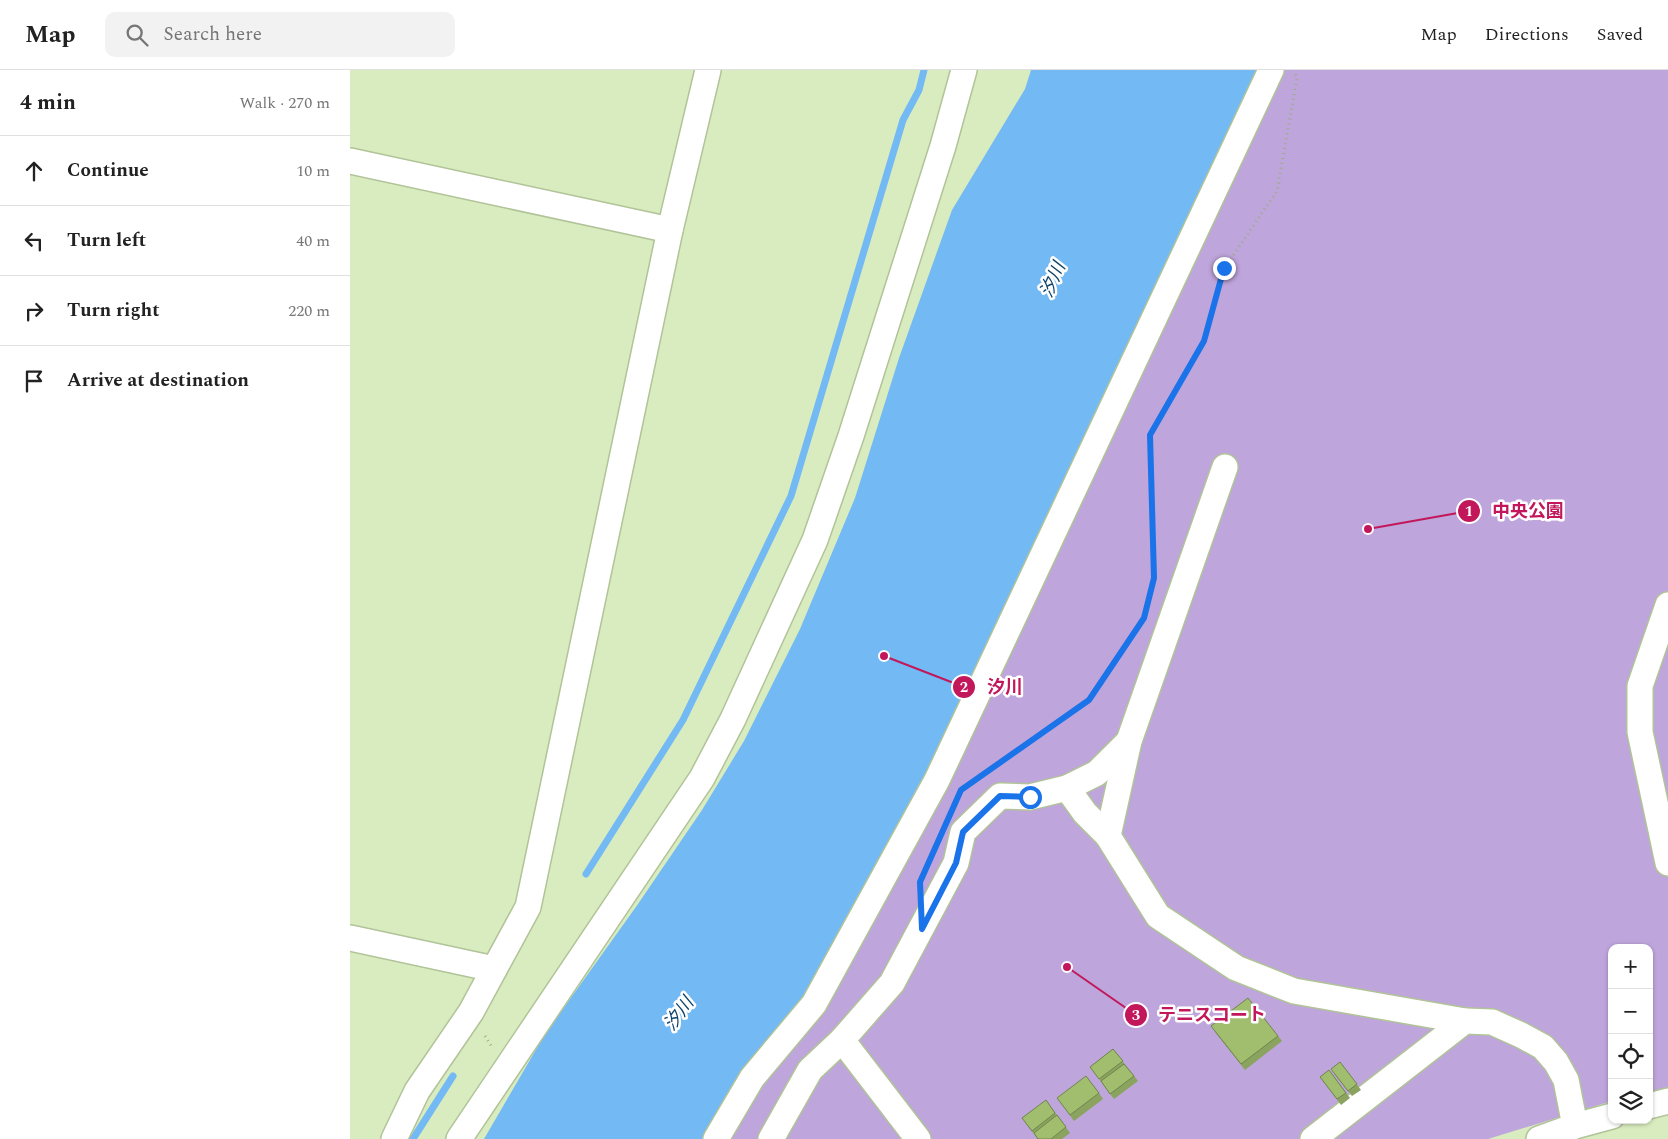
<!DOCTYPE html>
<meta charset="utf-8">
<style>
body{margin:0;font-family:Spectral,"Noto Sans JP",serif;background:#f2f2f2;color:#222}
.controls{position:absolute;right:15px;bottom:15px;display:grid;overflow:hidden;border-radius:10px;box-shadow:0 1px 4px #0004}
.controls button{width:45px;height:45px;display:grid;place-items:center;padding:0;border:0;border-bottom:1px solid #e0e0e0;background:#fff;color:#222;font:25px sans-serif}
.stop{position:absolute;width:15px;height:15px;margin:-11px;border:4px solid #1a73e8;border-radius:50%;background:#fff}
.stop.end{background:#1a73e8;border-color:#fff;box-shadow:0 1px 5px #0008}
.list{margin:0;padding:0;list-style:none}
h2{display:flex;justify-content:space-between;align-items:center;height:65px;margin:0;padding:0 20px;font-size:21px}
h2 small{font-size:16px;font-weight:400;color:#767676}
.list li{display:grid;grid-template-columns:32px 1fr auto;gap:15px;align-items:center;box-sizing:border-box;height:70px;padding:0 20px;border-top:1px solid #e0e0e0}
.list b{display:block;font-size:19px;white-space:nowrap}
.list em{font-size:16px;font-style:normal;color:#767676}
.icon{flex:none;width:28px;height:28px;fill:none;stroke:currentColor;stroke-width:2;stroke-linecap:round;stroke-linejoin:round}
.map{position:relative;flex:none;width:1318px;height:1069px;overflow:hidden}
header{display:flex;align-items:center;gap:30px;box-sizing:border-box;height:70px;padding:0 25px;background:#fff;border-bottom:1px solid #e0e0e0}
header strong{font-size:24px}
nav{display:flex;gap:28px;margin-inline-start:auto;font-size:18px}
.search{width:350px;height:45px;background:#f2f2f2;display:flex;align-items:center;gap:12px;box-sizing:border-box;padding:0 18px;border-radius:10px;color:#767676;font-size:19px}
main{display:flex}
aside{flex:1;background:#fff}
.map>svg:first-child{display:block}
.green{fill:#bea5db}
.water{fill:#73b9f4}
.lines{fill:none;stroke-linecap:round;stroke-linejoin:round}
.stream{stroke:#73b9f4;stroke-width:7}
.minor-casing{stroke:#b1c398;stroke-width:28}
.path{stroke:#9dac88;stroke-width:3;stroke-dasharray:1 4;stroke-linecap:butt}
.minor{stroke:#fff;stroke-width:25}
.wall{fill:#8aa35f}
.building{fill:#a0be6e;stroke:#70854d}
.route{stroke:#1a73e8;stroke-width:6}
.labels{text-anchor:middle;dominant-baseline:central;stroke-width:5;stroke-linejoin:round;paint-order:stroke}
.water-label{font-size:18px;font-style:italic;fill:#0f446a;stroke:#fff}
.leader{fill:none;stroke:#c2185b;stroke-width:2}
.callout-dot{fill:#c2185b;stroke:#fff;stroke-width:2}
.mark-label{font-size:15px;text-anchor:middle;font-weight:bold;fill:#fff}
.callout-label{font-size:18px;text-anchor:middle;font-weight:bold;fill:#c2185b;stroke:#fff;stroke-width:5;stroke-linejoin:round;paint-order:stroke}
</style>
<header>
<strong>Map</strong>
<div class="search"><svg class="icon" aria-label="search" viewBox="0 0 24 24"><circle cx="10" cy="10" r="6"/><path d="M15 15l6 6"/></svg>Search here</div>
<nav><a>Map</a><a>Directions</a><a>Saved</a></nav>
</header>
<main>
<aside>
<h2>4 min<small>Walk · 270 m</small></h2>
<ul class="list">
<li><svg class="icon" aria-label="ahead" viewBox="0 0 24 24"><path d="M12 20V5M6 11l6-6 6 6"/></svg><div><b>Continue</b></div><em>10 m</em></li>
<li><svg class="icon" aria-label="left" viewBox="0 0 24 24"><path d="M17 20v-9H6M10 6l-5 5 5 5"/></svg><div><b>Turn left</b></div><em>40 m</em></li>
<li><svg class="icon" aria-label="right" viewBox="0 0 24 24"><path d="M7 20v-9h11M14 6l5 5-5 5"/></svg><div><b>Turn right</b></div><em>220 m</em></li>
<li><svg class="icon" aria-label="arrive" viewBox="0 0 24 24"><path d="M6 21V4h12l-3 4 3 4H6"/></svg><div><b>Arrive at destination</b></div></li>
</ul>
</aside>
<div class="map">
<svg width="1318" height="1069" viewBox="0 0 1318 1069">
<rect width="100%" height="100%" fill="#d9ecbf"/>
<!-- green -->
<polygon class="green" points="933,0 1318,0 1318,1019 1299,1023 1299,878 1262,878 1262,1031 1138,1069 374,1069"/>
<!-- water -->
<polygon class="water" points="681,0 913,0 582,705 454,937 357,1069 134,1069 195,964 288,834 352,740 394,671 450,559 505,428 549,288 602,140 675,19"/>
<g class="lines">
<!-- stream -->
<g class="stream">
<polyline points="236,804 333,650 441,426 553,50 569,20 574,0"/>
<polyline points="63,1069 103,1006"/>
</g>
<defs>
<g id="minor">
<polyline points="0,91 320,160"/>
<polyline points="875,397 779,671 758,766 808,846 886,898 944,921 1115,951"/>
<polyline points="1318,535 1290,616 1290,662 1318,793"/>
<polyline points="717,718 747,703 779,671"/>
<polyline points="0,868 144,899"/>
<polyline points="492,970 568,1069"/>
<polyline points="1299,1036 1318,1031"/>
<polyline points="44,1069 67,1021 121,942 178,837 320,160 358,0"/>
<polyline points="109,1069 352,708 383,649 465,470 501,366 593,76 614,0"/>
<polyline points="366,1069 402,1008 464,934 587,710 921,0"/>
<polyline points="421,1069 460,1000 492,970 542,913 606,793 613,762 650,726 680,727 717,718 735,743 758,766"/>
<polyline points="963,1069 1115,951 1142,952 1171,965 1193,977 1206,992 1216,1010 1225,1056"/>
<polyline points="1189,1069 1225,1056 1262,1046"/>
</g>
</defs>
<!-- minor casing -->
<use href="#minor" class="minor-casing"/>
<!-- path -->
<g class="path">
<polyline points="605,734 611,720 739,630 794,548 804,508 800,365 855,271 874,199 927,121 947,8 945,3"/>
<polyline points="135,966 142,977"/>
</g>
<!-- minor -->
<use href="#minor" class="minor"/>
</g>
<!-- wall -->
<g class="wall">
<polygon points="865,962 928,966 932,971 895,1000"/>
<polygon points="763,979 788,1011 764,1029 740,997"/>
<polygon points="990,992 1011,1020 1002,1026 985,1005"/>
<polygon points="979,1000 1000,1028 991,1035 970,1007"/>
<polygon points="749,1023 753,1029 724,1051 707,1028"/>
<polygon points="696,1030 720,1063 712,1069 688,1069 676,1054"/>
</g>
<!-- building -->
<g class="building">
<polygon points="898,928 928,966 891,994 861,956"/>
<polygon points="763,979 773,991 749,1009 740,997"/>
<polygon points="990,992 1007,1014 998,1021 981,999"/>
<polygon points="774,994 784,1006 760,1024 751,1011"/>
<polygon points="979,1000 996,1023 987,1029 970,1007"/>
<polygon points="736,1006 749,1023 720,1045 707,1028"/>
<polygon points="696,1030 705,1043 682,1061 672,1048"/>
<polygon points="707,1045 716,1057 701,1069 688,1069 684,1063"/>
</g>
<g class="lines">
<!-- route -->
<polyline class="route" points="680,727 650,726 613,762 606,793 572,859 570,812 611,720 739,630 794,548 804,508 800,365 854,271 874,198"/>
</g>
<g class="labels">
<!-- water labels -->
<g class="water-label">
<text transform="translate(703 210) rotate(-66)">汐川</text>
<text transform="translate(329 944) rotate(-54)">汐川</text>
</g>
</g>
<!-- callouts -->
<path class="leader" d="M1018 459L1119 441M534 586L614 617M717 897L786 945"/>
<g class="callout-dot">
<circle cx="1018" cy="459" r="5"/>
<circle cx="534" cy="586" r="5"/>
<circle cx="717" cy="897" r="5"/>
<circle cx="1119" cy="441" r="12"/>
<circle cx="614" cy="617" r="12"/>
<circle cx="786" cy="945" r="12"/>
</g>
<g class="mark-label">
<text x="1119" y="446">1</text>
<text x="614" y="622">2</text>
<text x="786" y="950">3</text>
</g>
<g class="callout-label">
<text x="1178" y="447">中央公園</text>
<text x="655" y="623">汐川</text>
<text x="862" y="951">テニスコート</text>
</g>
</svg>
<div class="controls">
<button>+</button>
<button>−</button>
<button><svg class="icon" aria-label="locate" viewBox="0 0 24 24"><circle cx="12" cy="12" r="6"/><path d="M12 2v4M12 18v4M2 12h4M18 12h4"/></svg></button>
<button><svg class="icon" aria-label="layers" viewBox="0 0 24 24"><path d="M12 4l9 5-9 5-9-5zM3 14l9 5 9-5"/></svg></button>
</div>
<div class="stop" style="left:680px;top:727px"></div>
<div class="stop end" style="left:874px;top:198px"></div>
</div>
</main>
